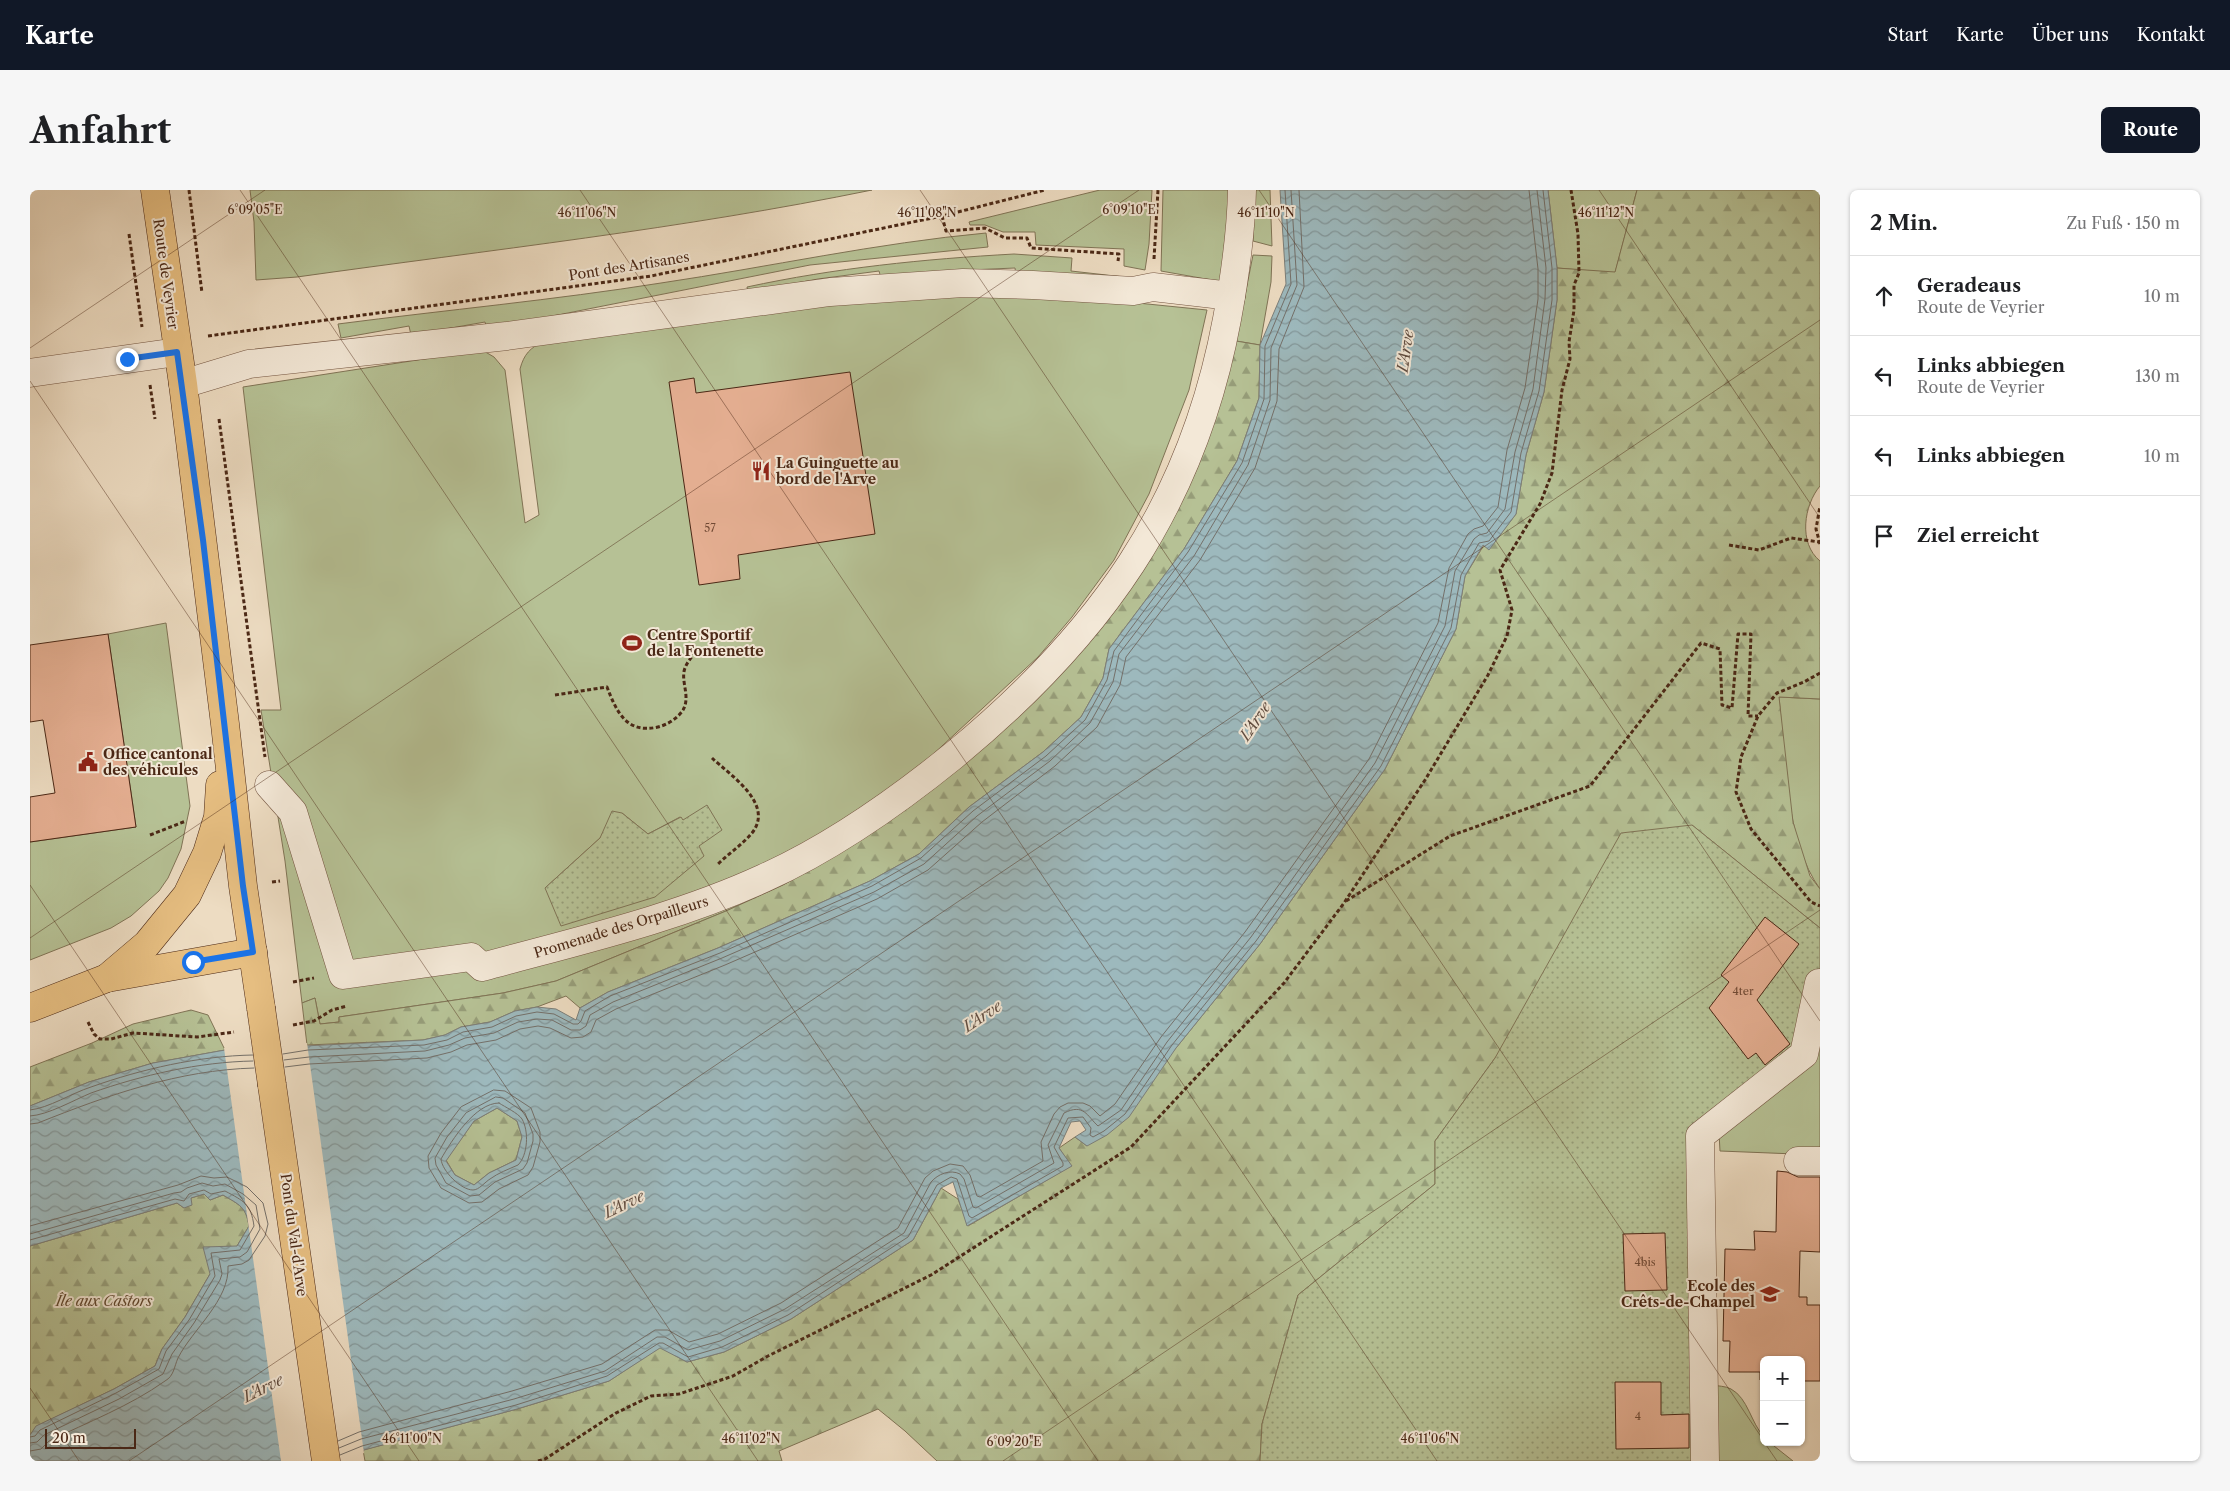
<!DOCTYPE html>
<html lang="de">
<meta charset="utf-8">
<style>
body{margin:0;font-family:"Libre Caslon Text",serif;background:#f6f6f6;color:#202124}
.controls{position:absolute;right:15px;bottom:15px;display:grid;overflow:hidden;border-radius:8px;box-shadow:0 1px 4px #0004}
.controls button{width:45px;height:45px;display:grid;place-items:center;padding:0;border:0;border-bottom:1px solid #e0e0e0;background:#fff;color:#202124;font:25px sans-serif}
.scale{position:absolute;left:15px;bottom:12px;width:91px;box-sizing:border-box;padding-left:5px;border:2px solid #4b2816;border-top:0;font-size:14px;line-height:18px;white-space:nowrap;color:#4b2816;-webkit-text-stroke:4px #f3e8d7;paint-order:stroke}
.stop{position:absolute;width:15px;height:15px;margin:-11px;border:4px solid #1a73e8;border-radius:50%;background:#fff}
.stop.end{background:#1a73e8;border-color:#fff;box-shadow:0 1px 5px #0008}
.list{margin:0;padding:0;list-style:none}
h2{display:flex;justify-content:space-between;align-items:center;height:65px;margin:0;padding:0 20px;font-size:21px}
h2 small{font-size:16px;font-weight:400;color:#757577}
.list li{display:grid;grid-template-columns:32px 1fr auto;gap:15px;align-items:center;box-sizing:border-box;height:80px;padding:0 20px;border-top:1px solid #e0e0e0}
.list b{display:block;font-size:19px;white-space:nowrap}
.list p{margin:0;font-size:16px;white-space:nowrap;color:#757577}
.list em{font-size:16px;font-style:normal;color:#757577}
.icon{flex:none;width:28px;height:28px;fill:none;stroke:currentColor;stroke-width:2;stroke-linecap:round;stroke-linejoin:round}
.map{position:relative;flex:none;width:1790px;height:1271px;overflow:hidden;border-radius:8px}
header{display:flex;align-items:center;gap:30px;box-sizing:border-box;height:70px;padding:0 25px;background:#111827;color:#fff}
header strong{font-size:24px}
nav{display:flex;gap:28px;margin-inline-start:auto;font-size:18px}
.intro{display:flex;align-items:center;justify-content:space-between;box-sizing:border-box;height:120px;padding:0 30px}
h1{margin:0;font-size:35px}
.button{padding:12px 22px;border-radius:8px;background:#111827;color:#fff;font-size:18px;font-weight:700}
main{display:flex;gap:30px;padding:0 30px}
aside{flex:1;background:#fff;border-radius:8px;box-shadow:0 1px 4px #0004}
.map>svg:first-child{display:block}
.grass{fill:#b6c195;stroke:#807456;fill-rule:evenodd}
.forest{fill:url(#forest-firs);stroke:#807456}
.park{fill:url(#park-dots);stroke:#807456}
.water{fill:url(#water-waves);stroke:#7c7f7a;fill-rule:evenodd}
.pier{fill:#eddcc2}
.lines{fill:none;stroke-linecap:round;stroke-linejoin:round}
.shore{stroke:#74706a;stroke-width:1}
.building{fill:#e4ae91;stroke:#4b2816}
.minor-casing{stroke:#745541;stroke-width:29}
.major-casing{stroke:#4b2816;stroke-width:29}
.path{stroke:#4b2816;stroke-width:3;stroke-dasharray:4 2.5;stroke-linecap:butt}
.minor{stroke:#f3e8d7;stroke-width:28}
.major{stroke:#e6be81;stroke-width:28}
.major-bridge-casing{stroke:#4b2816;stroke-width:29;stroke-linecap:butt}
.major-bridge{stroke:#e6be81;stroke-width:28}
.route{stroke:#1a73e8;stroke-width:6}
.ticks{fill:none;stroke:#4b2816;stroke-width:1;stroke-opacity:0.45}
.labels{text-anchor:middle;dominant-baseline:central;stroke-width:4;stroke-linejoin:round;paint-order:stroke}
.number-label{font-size:11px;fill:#714a35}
.street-label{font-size:14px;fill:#4b2816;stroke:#f3e8d7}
.poi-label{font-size:14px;font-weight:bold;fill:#4b2816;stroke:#f3e8d7;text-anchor:start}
.park-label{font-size:14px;font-style:italic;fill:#60472f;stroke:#f3e8d7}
.water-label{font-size:15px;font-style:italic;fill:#604c40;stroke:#f3e8d7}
.ticks-label{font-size:12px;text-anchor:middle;fill:#4b2816;stroke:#f3e8d7;stroke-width:4;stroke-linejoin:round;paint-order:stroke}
</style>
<header>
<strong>Karte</strong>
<nav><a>Start</a><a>Karte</a><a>Über uns</a><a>Kontakt</a></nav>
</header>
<div class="intro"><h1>Anfahrt</h1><a class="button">Route</a></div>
<main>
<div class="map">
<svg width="1790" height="1271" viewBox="0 0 1790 1271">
<defs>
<pattern id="forest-firs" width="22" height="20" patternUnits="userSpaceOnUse" patternTransform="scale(1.25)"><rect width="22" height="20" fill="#b6c195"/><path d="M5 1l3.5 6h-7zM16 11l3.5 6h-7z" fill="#969d79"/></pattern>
<pattern id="park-dots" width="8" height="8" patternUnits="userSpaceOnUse" patternTransform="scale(1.25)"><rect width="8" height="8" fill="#b6c195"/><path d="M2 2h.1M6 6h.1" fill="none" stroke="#969d79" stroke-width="1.8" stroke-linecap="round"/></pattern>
<pattern id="water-waves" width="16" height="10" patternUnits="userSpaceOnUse" patternTransform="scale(1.25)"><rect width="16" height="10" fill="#9db9bd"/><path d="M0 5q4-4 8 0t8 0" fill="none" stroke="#829699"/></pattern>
</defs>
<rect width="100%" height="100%" fill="#eddcc2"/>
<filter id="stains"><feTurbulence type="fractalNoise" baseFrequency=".004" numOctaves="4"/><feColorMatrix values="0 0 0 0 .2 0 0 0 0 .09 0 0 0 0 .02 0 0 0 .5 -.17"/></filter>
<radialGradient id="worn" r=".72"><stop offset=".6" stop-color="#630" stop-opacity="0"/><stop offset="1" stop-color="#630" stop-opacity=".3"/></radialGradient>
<!-- grass -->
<g class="grass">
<path d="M220 0H842C652 39 459 60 267 87L226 90 224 32Z"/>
<polygon points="1070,0 1122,0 1119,54 1115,80 1094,76 1094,59 1006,55 1005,42 973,42 955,35 940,35 939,32"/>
<polygon points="1133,0 1201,0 1193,92 1131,81"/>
<polygon points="1223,0 1240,0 1242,56 1223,51"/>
<polygon points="1518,0 1607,0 1585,83 1527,78"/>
<path d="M956 43 958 57 780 75 457 139 455 132 381 145 379 136 311 148 308 134C416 120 524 110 631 93 739 77 847 53 956 43Z"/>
<path d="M984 64 1042 68 1041 81 1103 88 986 86 985 78 938 80 851 88 849 81 788 89 718 102 717 97C805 78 894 69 984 64Z"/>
<polygon points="1223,65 1242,66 1241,92 1230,155 1206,151"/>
<path d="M933 104 1058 108 1177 120 1159 200 1119 304 1084 370 1042 427 1008 467 871 594 803 667 753 695 696 721 526 791 473 803 309 827V832L290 834 285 808 272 813 255 671 231 520H251L213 197 452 160 464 167 475 180 495 333 509 325 490 179C494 164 500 158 514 151L786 113ZM592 623 618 644 650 627 653 630 515 698 570 648Z"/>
<polygon points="136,433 160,616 151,659 138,688 129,701 101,726 81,738 0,770 0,652 106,637 78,444"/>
<path d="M1749 507 1790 509V699C1755 651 1755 565 1749 507Z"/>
<polygon points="1790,839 1790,965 1690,961 1689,943"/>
<path d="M1682 1195C1687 1196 1696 1196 1701 1199 1718 1208 1721 1233 1734 1247V1252H1739L1763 1271H1685Z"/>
</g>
<!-- forest -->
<g class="forest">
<path d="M1607 0H1790V296C1774 315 1768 353 1790 371V509L1749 507 1763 632 1780 686 1790 699V738L1662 635 1465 868 1405 951V994L1268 1105 1232 1234 1230 1271H907L875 1241 848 1219 749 1261 752 1271H335L333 1260 487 1219 579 1191 630 1157 657 1172 694 1162 761 1129 883 1050 911 998 928 1009 938 1036 1041 976 1029 958 1045 947 1057 956 1146 858 1230 754 1355 579 1426 439 1435 386 1454 355 1459 359 1486 324 1496 265 1514 202 1527 110V78L1585 82Z"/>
<polygon points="1206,151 1230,155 1229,208 1207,271 1154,359 1079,459 1073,488 1051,527 1013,562 939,617 889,664 840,691 688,758 578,802 550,818 536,806 507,817 485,821 460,832 431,837 415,845 393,850 277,855 272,813 285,808 290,834 309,832 309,827 473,803 526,791 696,721 753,695 803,667 870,617 993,523 1046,465 1174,259 1191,210"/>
<polygon points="161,820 178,825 195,860 123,873 59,892 0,916 0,877 62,853 103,834"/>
<polygon points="467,918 487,931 492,947 486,970 459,983 444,995 425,985 416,970 444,931"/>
<path d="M174 1004 180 1010 193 1005C210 1015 216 1017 219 1036L207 1056 180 1084 155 1127 132 1159 125 1176 84 1199 7 1236 0 1245V1056L147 1013 154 1018 161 1008Z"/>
</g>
<!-- park -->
<g class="park">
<polygon points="677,615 692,640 669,656 674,666 625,707 531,736 515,698 570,648 582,621 592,623 618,644 651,627 653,630"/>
<polygon points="1662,635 1790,738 1790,839 1661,936 1665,1271 1230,1271 1232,1234 1268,1105 1405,994 1405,951 1465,868 1591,643"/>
</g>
<!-- water -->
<path class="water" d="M1250 0H1518L1527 78V110L1514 202 1496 265 1486 324 1459 360 1453 355 1435 386 1426 439 1355 579 1230 754 1146 858 1099 927 1077 945 1057 956 1045 947 1056 940 1050 931 1041 932 1029 958 1042 976 937 1036 923 992 911 998 883 1050 761 1129 694 1162 657 1172 630 1158 579 1191 487 1219 334 1260 309 1271H0V1245L6 1236 84 1199 125 1176 132 1159 155 1127 180 1084 173 1057 207 1056 219 1036C216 1017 210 1015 193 1005L180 1010 174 1004 161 1008 162 1015 154 1018 147 1013 0 1056V916L59 892 123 873 195 860 393 850 415 845 431 837 460 832 485 821 507 817 526 819 546 830 550 818 578 802 688 758 840 691 889 664 939 617 1013 562 1051 527 1073 488 1079 459 1154 359 1207 271 1229 208 1230 155 1256 94ZM467 918 487 931 492 947 486 970 459 983 444 995 425 985 416 971 444 931Z"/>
<!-- pier -->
<polygon class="pier" points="277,853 334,1263 315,1271 251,1271 194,858 255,856"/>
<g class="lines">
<!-- shore -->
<g class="shore">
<polyline points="253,864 278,860 394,855 417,850 433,842 462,837 486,826 507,822 524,824 543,834 548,834 551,831 555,821 580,806 690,763 842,696 891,668 943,621 1016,566 1055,530 1077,490 1084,461 1158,362 1212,273 1234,209 1235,156 1261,94 1255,0"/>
<polyline points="254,870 279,867 395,861 419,855 435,848 464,843 488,832 507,829 522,830 541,840 550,840 556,836 560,825 583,812 692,768 844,702 894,674 947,626 1020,571 1060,533 1083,492 1089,464 1164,366 1218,275 1240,210 1241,158 1267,95 1261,0"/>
<polyline points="255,877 279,874 397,868 421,862 437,855 466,850 490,839 508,836 520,838 541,848 553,847 561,842 566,830 586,819 695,775 847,709 898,680 952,632 1025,576 1067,537 1090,495 1096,467 1170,370 1225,278 1247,211 1249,159 1274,97 1269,0"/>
<polygon points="464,900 475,901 501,918 510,942 510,952 503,977 498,985 469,999 452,1012 439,1013 411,998 399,978 398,966 411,943 431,917"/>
<polygon points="466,907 473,908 495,923 503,944 503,951 497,973 493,979 465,992 449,1005 440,1006 416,993 406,975 405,968 417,947 436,923"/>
<path d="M469 913C475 917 488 923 492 929 499 941 498 965 488 975 479 979 468 983 460 989 455 992 449 1000 443 1000 431 1000 412 981 411 969 422 950 445 913 469 913Z"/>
<path d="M0 920C19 918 42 903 61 897 112 879 168 866 223 865"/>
<path d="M0 926C18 925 44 910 61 903 112 885 169 872 223 871"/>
<path d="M0 934 8 933C78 905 149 880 224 878"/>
<path d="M0 1036 148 995 171 986 184 988 197 987 217 997 233 1013 238 1034 235 1046 219 1070 212 1074 198 1076C200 1110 162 1140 148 1168 144 1177 144 1186 135 1191 100 1216 58 1232 19 1251L11 1259 0 1261"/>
<polyline points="0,1044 144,1003 151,1002 157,998 172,993 183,996 195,994 213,1004 226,1015 230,1039 217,1062 210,1067 189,1069 192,1084 190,1090 164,1133 142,1164 133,1184 89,1209 14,1245 7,1252 0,1253"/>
<path d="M0 1050 145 1009 154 1011 159 1004 174 1000 181 1004 195 1001C214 1011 221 1014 224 1036L210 1060 181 1063 185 1086 159 1130 136 1161 129 1179 86 1203 10 1240 5 1246 0 1247"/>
<polyline points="308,1251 329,1242 482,1201 572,1174 625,1140 638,1140 659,1152 688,1144 751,1113 868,1038 895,988 903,981 920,974 933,976 940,985 947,1006 950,1007 1013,971 1011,952 1024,924 1030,917 1038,913 1053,913 1060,916 1070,926 1085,914 1131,847 1215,742 1339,569 1408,433 1419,378 1438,344 1444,339 1453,336 1468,317 1477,260 1495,198 1508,109 1508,79 1499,0"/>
<path d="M309 1258 331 1249 484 1209 575 1181 627 1147H635L658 1160 690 1151 755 1119 874 1043 901 992C908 984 920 979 930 984L934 989 943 1017 946 1018 1024 973 1018 955 1034 923C1054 913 1057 926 1068 936L1091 920 1137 852 1221 747 1345 573 1415 436 1425 381 1444 349 1449 345 1457 343 1475 319 1485 262 1503 199 1515 109 1516 78 1507 0"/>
<polyline points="310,1265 332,1256 486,1215 577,1186 629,1153 633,1153 658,1167 692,1157 758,1125 878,1047 907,995 921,987 927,989 939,1026 942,1028 1033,976 1033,973 1024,957 1038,928 1053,927 1061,938 1060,945 1063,947 1074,941 1095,924 1142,855 1226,751 1351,576 1421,438 1431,385 1449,353 1459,351 1481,322 1491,263 1509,201 1522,110 1522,78 1513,0"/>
</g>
</g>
<!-- building -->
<g class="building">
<polygon points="820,182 845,344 708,365 710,389 669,395 639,192 664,188 666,203"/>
<polygon points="78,444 106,637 0,652 0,607 25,603 13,530 0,532 0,455"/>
<polygon points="1735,727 1769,754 1727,810 1760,854 1735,875 1726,863 1718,869 1679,818 1699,792 1691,785"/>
<polygon points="1747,981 1757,982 1768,987 1790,987 1790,1062 1770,1061 1769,1107 1777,1107 1777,1115 1790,1115 1790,1191 1771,1191 1771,1170 1734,1170 1734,1190 1730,1190 1730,1182 1699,1182 1700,1151 1693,1151 1695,1059 1725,1060 1724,1041 1746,1042"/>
<polygon points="1635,1043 1637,1100 1595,1101 1593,1044"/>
<polygon points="1585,1192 1631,1192 1631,1225 1659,1224 1659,1258 1586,1259"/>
</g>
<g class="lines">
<defs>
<g id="minor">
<polyline points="0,183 147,162"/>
<polyline points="153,194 219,174 477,146 800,102 933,93 1003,95 1103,101 1123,97 1201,106"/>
<path d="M239 595 263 622 313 785 441 767 452 777C547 751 645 729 734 688 803 657 865 613 923 566 1069 446 1162 317 1197 129 1205 86 1211 44 1212 0"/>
<polyline points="1768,971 1790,971"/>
<polyline points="1675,1271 1670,946 1774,864 1789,793"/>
</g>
<g id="major">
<polyline points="125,0 153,194 195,534 213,696 231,818"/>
<polyline points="77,788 117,754 157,705 177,663 188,627 190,595"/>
<polyline points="0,818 77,788 223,762"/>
<polyline points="242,895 296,1271"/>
</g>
</defs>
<!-- minor casing -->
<use href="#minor" class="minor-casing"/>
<!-- major casing -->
<use href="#major" class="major-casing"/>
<!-- path -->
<g class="path">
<polyline points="159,0 172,103"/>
<polyline points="912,26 916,41 955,38 975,48 997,48 1001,58 1089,64 1088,71"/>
<polyline points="99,44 112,137"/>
<polyline points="1124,69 1128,0"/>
<polyline points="178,146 621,86 912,26 1015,0"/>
<polyline points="120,195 125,229"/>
<polyline points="189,229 235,567"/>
<polyline points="1790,354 1786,339 1790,316"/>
<polyline points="1699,355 1729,360 1761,348 1789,352"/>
<polyline points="1790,483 1774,492 1747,503 1728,526 1711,567 1706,602 1721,639 1781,712 1790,716"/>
<path d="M525 505 577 497C587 523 597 544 628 537 637 535 648 528 653 520 661 506 650 491 655 478 657 472 662 467 666 461"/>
<path d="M682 568C700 585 745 614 722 643 712 655 698 664 687 675"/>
<polyline points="120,645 156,631"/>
<polyline points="242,692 250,691"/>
<polyline points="1316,711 1420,646 1560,596 1671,453 1690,459 1692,515 1702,518 1708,444 1721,444 1718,526 1728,526"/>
<polyline points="263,792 284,788"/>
<polyline points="58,832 64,844 70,849 81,849 103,843 167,847 204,842"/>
<polyline points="263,835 284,831 302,820 317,816"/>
<polyline points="508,1271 515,1269 586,1223 621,1206 649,1204 703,1186 738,1166 901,1085 1101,957 1254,793 1314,713 1395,590 1458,485 1477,446 1482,420 1470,380 1510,314 1522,283 1532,200 1540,169 1539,152 1544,120 1544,95 1549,83 1548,44 1541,0"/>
</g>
<!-- minor -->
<use href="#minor" class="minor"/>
<!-- major -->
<use href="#major" class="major"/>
<defs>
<polyline id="major-bridge" points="231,818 242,895"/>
</defs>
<!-- major-bridge casing -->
<use href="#major-bridge" class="major-bridge-casing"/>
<!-- major-bridge -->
<use href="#major-bridge" class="major-bridge"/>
</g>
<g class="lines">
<!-- route -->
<polyline class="route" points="97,169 147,162 173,350 213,696 223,762 163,772"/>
</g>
<!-- ticks -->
<path class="ticks" d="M210 0 1068 1271M550 0 1407 1271M890 0 1734 1251M1229 0 1790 831M1569 0 1790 328M0 158 235 0M0 191 728 1271M0 695 389 1271M0 748 1109 0M0 1198 49 1271M1734 1252 1747 1271M99 1271 1790 130M973 1271 1790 720"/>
<!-- icons -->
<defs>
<symbol id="restaurant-bare" viewBox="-9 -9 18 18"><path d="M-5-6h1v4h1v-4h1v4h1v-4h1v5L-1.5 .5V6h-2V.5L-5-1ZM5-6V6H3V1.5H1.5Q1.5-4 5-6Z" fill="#8f2418" stroke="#f3e8d7" stroke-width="2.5" paint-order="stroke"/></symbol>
<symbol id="stadium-bare" viewBox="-9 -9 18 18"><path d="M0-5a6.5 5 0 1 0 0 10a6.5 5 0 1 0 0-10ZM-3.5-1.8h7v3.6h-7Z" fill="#8f2418" stroke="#f3e8d7" stroke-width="2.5" paint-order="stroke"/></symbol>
<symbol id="civic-bare" viewBox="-9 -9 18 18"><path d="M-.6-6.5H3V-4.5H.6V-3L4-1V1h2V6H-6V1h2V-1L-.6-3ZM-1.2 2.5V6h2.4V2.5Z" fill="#8f2418" stroke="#f3e8d7" stroke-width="2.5" paint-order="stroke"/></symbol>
<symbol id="school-bare" viewBox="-9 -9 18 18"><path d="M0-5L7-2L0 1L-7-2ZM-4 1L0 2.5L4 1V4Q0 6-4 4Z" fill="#8f2418" stroke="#f3e8d7" stroke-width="2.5" paint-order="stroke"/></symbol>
</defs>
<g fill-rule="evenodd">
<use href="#restaurant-bare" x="717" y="267" width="28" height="28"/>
<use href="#stadium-bare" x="588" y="439" width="28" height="28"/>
<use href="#civic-bare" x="44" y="558" width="28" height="28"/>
<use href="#school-bare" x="1726" y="1090" width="28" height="28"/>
</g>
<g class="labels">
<!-- number labels -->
<g class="number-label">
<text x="680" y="338">57</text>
<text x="1713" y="801">4ter</text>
<text x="1615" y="1072">4bis</text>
<text x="1608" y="1226">4</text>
</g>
<!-- street labels -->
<g class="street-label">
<text transform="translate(599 76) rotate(-9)">Pont des Artisanes</text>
<text transform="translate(136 84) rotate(82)">Route de Veyrier</text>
<text transform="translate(591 737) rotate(-17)">Promenade des Orpailleurs</text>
<text transform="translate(264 1045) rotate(82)">Pont du Val-d'Arve</text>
</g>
<!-- poi labels -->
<g class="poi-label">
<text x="746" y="273">La Guinguette au<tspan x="746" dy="16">bord de l'Arve</tspan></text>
<text x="617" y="445">Centre Sportif<tspan x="617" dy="16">de la Fontenette</tspan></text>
<text x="73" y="564">Office cantonal<tspan x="73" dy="16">des véhicules</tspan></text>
<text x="1725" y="1096" text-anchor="end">Ecole des<tspan x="1725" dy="16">Crêts-de-Champel</tspan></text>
</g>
<!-- park labels -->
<g class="park-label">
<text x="74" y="1111">Île aux Castors</text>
</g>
<!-- water labels -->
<g class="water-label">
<text transform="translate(1375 161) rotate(-82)">L'Arve</text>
<text transform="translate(1225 531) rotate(-56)">L'Arve</text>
<text transform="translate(952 826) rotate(-34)">L'Arve</text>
<text transform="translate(594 1014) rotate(-26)">L'Arve</text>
<text transform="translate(233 1198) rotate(-27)">L'Arve</text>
</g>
</g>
<g class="ticks-label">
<text x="225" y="24">6°09'05"E</text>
<text x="1099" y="24">6°09'10"E</text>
<text x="1236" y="27">46°11'10"N</text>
<text x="557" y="27">46°11'06"N</text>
<text x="897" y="27">46°11'08"N</text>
<text x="1576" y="27">46°11'12"N</text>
<text x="382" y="1253">46°11'00"N</text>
<text x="721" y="1253">46°11'02"N</text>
<text x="1400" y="1253">46°11'06"N</text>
<text x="984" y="1256">6°09'20"E</text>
</g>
<rect width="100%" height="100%" filter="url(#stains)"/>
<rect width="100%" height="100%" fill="url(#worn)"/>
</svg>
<div class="controls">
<button>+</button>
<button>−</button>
</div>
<div class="scale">20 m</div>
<div class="stop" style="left:163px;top:772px"></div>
<div class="stop end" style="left:97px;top:169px"></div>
</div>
<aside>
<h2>2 Min.<small>Zu Fuß · 150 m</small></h2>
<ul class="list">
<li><svg class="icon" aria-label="ahead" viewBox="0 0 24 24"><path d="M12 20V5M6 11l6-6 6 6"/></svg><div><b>Geradeaus</b><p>Route de Veyrier</p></div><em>10 m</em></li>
<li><svg class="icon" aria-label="left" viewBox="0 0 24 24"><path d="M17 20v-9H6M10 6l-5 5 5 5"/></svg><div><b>Links abbiegen</b><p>Route de Veyrier</p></div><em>130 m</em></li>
<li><svg class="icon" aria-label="left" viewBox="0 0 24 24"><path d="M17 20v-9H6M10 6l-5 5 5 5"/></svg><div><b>Links abbiegen</b></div><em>10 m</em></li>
<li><svg class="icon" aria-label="arrive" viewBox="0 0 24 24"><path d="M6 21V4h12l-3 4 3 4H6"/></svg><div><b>Ziel erreicht</b></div></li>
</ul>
</aside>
</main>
